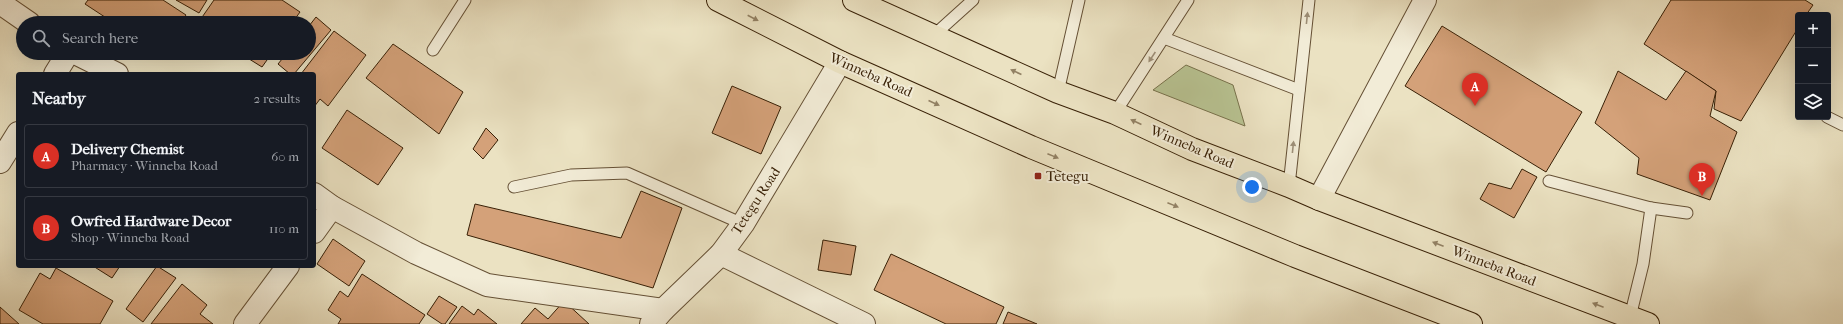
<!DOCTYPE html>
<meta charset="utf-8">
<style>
body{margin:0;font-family:"IM FELL French Canon",serif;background:#20242c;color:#f1f3f6}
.controls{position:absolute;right:12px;top:12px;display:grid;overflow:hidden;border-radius:4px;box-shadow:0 4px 16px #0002}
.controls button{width:36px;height:36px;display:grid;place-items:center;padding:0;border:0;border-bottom:1px solid #363941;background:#171b24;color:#f1f3f6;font:20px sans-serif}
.you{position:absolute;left:1252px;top:187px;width:14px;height:14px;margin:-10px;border:3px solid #fff;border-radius:50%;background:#1a73e8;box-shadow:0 0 0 6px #1a73e833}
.badge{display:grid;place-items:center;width:26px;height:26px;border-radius:50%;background:#d93025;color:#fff;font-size:13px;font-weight:700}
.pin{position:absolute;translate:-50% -33px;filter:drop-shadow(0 1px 2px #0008)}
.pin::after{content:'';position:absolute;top:21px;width:14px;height:12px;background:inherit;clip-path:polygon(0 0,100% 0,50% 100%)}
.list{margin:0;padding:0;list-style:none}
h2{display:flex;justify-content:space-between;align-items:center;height:52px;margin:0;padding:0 16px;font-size:17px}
h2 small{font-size:13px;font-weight:400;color:#9ea1a6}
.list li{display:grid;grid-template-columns:26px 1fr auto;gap:12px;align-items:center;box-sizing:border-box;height:64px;margin:0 8px 8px;padding:0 8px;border:1px solid #363941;border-radius:4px}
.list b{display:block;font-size:15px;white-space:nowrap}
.list p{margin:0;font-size:13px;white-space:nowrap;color:#9ea1a6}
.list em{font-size:13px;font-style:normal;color:#9ea1a6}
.icon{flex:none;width:22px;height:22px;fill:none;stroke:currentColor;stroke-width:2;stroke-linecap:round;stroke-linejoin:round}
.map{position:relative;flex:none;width:1843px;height:324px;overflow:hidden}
.search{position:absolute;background:#171b24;box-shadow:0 4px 16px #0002;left:16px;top:16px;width:300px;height:44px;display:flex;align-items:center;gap:10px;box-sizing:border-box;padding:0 14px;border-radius:22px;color:#9ea1a6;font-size:15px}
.panel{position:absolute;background:#171b24;box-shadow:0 4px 16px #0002;left:16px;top:72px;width:300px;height:196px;border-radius:4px}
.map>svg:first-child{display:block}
.green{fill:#b8c392;stroke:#78724c}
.building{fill:#d4a179;stroke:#382006}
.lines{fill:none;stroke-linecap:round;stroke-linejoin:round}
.lane-casing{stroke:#655035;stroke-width:13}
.street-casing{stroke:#655035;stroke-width:24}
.highway-casing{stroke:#382006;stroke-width:24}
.lane{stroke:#f2ecd7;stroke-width:11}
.street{stroke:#f2ecd7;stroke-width:22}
.highway{stroke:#ebe2c2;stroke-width:22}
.oneway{fill:#928164}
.oneway2{fill:#9e9079}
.poi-dot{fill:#8f2418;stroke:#f2ecd7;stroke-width:1.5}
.labels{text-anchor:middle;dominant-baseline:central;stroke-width:4;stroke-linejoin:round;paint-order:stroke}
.street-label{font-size:14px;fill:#382006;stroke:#f2ecd7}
.poi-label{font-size:14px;fill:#382006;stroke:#f2ecd7;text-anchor:start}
</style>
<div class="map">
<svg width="1843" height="324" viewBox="0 0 1843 324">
<rect width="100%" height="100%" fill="#ebe2c2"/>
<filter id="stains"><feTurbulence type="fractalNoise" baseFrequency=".005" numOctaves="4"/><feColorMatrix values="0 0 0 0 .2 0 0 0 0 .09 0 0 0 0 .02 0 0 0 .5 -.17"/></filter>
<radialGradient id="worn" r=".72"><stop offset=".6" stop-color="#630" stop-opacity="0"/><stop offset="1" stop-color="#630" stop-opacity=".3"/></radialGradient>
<!-- green -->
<polygon class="green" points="1186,65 1233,85 1245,126 1153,90"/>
<!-- building -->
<g class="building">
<polygon points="88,0 163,0 186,15 180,23 114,23 85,4"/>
<polygon points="176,0 207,0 199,13"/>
<polygon points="214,0 282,0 300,12 292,23 198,23"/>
<polygon points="1671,0 1805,0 1813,5 1806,15 1798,15 1798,28 1741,121 1714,109 1716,91 1644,44"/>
<polygon points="316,17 331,30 294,74 290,74 278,64 287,53 309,53 309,26"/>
<polygon points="1442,26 1582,112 1546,172 1405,86"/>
<polygon points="334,31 366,55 328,106 320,99 314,107 314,74 301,74"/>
<polygon points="393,44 463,92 439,134 366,78"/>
<polygon points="204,53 215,53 212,58"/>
<polygon points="248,53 272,53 262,67 246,57"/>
<polygon points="1618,71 1666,100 1686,71 1716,91 1710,116 1737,132 1710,200 1637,174 1639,158 1595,123"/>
<polygon points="732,86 781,107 761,154 712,133"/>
<polygon points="347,110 403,148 378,185 322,148"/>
<polygon points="486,128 498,140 483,159 473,149"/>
<polygon points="1522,169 1537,177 1514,218 1480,199 1489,183 1511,189"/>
<polygon points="641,191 682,208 653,288 467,235 475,204 621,238"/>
<polygon points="333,239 365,261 349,286 317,264"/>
<polygon points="823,240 856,246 851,275 818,270"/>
<polygon points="891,254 1004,307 996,324 946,324 874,290"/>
<polygon points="93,266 120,266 112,278"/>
<polygon points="157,266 176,278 143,322 126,309"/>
<polygon points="56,268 113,301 100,324 43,324 19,310 40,273 50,279"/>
<polygon points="362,274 425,315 419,324 338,324 341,319 328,310 340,291 348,297"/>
<polygon points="182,284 207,305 200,314 213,324 151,324"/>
<polygon points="439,296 457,307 445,324 442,324 427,314"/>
<polygon points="564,301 589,324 521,324 535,308 548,319"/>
<polygon points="462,306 474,315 478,309 497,324 449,324"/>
<polygon points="0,307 19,324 0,324"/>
<polygon points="1008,312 1037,324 1003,324"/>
</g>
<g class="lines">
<defs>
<g id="lane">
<polyline points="933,36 973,0"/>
<polyline points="1164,38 1299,90"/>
<polyline points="433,50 465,0"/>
<polyline points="1058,92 1079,0"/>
<polyline points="1115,113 1188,0"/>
<polyline points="1827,117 1843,125"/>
<polyline points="1549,181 1651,208 1687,213"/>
<polyline points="1289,186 1309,0"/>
<polyline points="514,187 571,175 627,173 743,224"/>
<polyline points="1630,317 1643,264 1651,208"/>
</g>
<g id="street">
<polyline points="0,3 29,23"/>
<polyline points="75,53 117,74"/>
<polyline points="55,74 68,53"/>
<polyline points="0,162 18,133"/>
<polyline points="314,194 332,207 416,253 487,285 663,310"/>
<polyline points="1319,199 1425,0"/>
<polyline points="314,232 332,207"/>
<polyline points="721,254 864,324"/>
<polyline points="245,324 288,266"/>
<polyline points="651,324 663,310 721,254 743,224 840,62"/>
</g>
<g id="highway">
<polyline points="718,0 840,62 1031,147 1295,256 1471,324"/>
<polyline points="854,0 1058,92 1115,113 1192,149 1289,186 1319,199 1648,324"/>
</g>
</defs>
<!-- lane casing -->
<use href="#lane" class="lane-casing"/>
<!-- street casing -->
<use href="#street" class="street-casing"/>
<!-- highway casing -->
<use href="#highway" class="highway-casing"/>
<!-- lane -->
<use href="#lane" class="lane"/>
<!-- street -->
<use href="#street" class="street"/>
<!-- highway -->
<use href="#highway" class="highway"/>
</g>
<!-- one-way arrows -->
<defs><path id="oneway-solid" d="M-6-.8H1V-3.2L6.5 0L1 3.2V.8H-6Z"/></defs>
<g class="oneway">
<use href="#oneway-solid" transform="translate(753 18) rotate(27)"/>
<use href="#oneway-solid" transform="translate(1016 72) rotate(-155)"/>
<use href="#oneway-solid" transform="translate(934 103) rotate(24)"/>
<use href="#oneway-solid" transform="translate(1136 122) rotate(-155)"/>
<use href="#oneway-solid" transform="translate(1053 156) rotate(22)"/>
<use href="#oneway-solid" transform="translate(1173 205) rotate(22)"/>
<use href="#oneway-solid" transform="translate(1438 244) rotate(-159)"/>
<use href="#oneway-solid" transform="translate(1598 305) rotate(-159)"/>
</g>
<g class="oneway2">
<use href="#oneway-solid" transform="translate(1307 18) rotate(-84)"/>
<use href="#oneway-solid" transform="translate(1152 57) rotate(124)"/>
<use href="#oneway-solid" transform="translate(1293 147) rotate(-84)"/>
</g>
<!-- markers -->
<rect class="poi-dot" x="1034" y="172" width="8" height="8" rx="2"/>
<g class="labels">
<!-- street labels -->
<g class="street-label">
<text transform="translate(871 75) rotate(24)">Winneba Road</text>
<text transform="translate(1192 147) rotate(23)">Winneba Road</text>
<text transform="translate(756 201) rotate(-57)">Tetegu Road</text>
<text transform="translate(1494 266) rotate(21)">Winneba Road</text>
</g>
<!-- poi labels -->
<g class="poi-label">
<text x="1046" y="176">Tetegu</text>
</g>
</g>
<rect width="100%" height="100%" filter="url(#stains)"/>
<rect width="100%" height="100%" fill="url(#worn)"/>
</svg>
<div class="controls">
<button>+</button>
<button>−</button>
<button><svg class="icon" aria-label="layers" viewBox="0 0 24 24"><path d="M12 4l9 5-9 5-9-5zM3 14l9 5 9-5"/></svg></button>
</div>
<div class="you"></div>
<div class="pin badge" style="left:1475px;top:106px">A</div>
<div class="pin badge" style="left:1702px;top:196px">B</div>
<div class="search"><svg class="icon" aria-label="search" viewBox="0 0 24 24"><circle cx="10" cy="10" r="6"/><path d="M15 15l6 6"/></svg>Search here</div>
<section class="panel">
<h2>Nearby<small>2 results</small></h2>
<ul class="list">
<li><span class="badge">A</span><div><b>Delivery Chemist</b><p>Pharmacy · Winneba Road</p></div><em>60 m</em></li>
<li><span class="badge">B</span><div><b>Owfred Hardware Decor</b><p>Shop · Winneba Road</p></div><em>110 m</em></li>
</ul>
</section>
</div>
